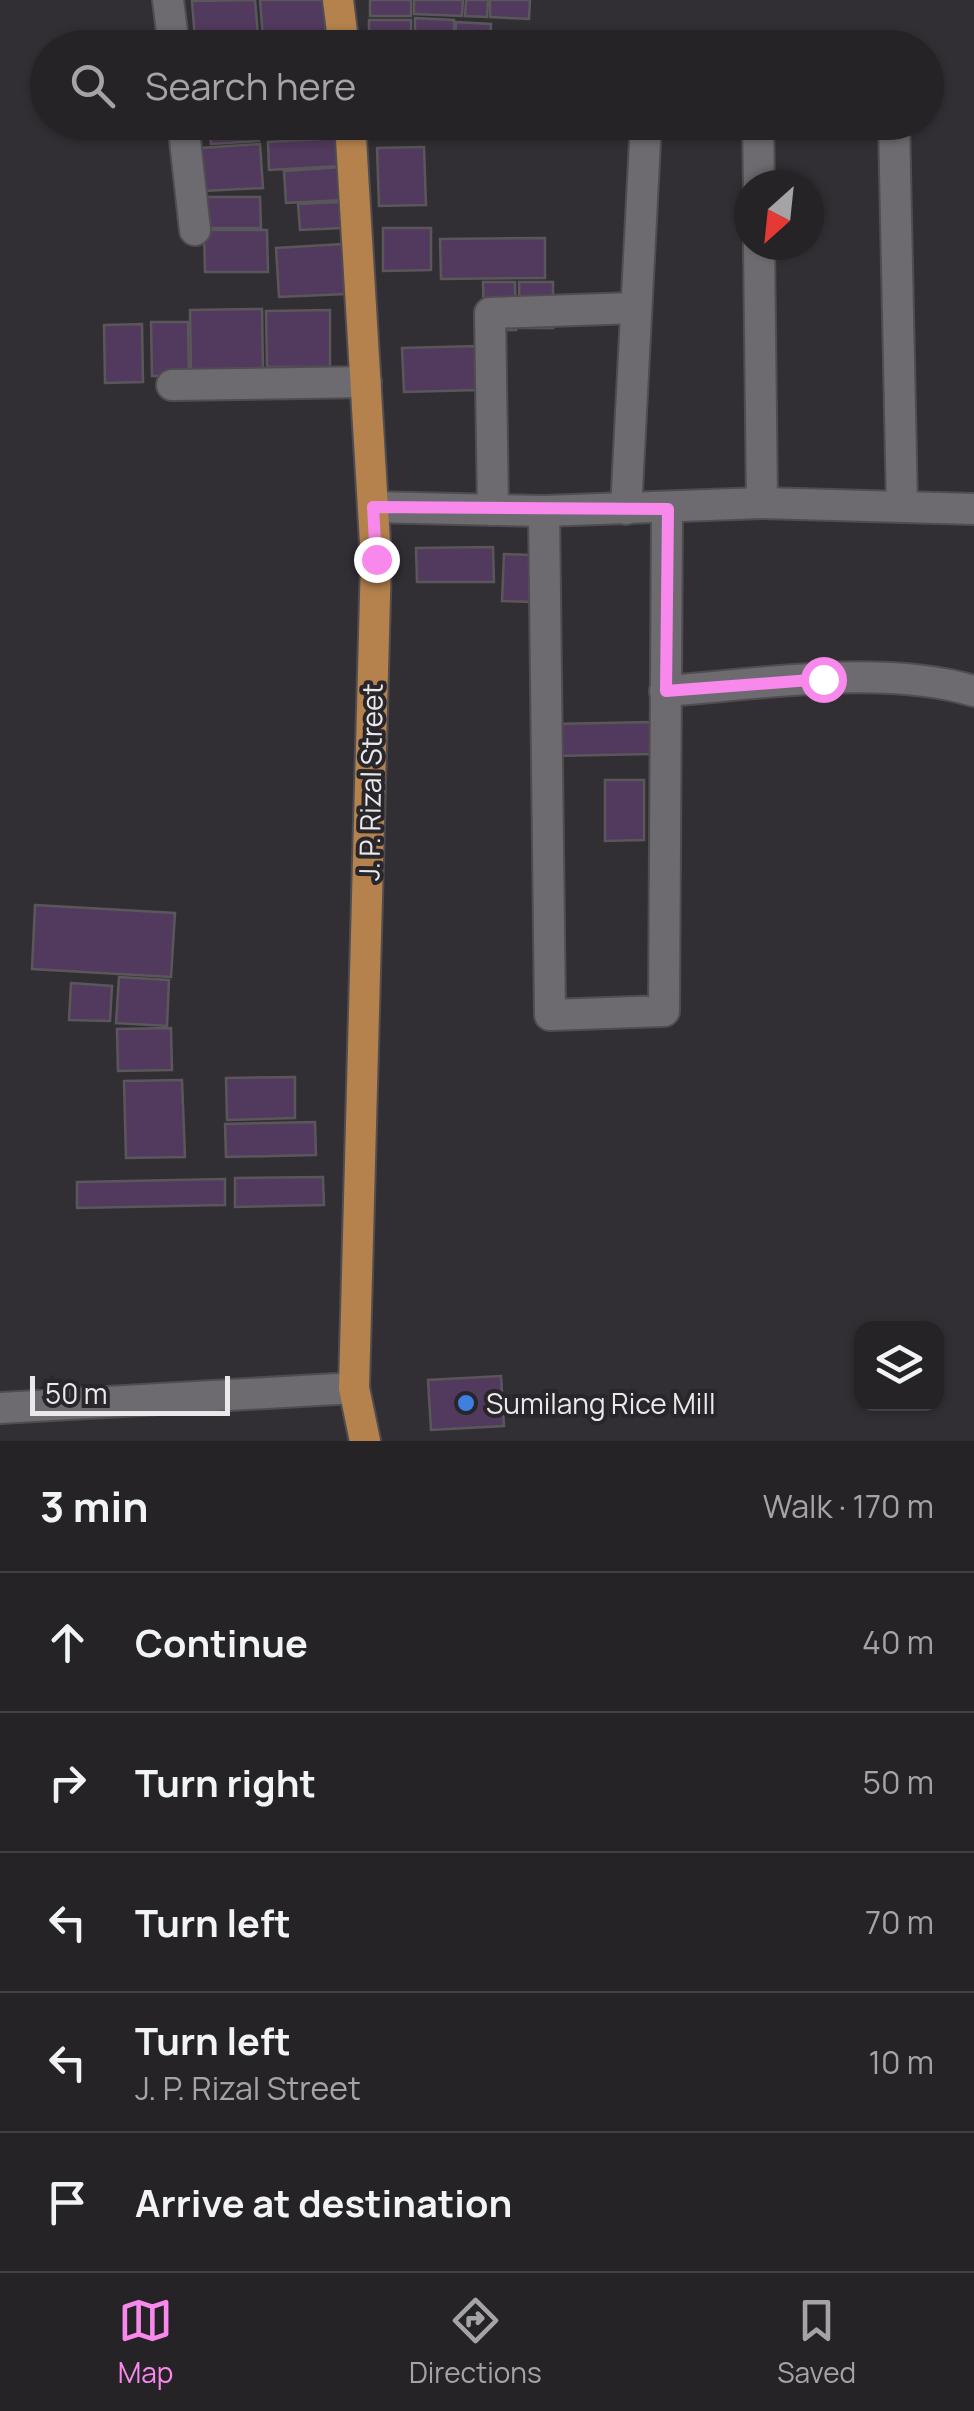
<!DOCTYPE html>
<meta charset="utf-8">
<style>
body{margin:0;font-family:Manrope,sans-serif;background:#322f33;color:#f1f3f6}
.controls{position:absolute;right:30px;bottom:30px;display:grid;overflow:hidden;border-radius:20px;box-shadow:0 2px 8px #0004}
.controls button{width:90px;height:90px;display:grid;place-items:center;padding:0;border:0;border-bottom:2px solid #424044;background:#262327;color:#f1f3f6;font:50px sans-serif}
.compass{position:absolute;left:734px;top:170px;width:90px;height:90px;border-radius:50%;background:#262327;box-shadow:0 2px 8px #0004;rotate:207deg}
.scale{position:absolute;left:30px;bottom:25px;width:200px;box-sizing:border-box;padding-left:10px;border:5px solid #eae8eb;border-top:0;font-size:28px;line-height:35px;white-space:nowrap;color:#eae8eb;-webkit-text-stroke:8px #28262a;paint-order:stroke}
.stop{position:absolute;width:30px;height:30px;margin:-22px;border:8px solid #f888eb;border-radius:50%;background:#fff}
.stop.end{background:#f888eb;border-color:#fff;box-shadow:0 2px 10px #0008}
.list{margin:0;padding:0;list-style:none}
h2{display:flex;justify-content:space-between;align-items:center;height:130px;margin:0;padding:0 40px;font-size:42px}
h2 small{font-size:32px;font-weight:400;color:#a4a4a7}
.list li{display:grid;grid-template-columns:65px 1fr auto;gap:30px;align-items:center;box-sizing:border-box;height:140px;padding:0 40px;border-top:2px solid #424044}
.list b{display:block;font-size:38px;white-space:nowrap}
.list p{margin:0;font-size:32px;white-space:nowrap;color:#a4a4a7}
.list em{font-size:32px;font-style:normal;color:#a4a4a7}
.icon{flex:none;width:55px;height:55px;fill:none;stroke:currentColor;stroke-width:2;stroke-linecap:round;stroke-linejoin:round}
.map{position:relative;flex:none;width:974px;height:1441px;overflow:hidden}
.search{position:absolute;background:#262327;box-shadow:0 2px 8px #0004;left:30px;right:30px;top:30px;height:110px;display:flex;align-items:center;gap:25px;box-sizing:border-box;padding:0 35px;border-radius:55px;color:#a4a4a7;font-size:38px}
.sheet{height:830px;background:#262327}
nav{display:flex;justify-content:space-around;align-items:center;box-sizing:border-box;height:140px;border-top:2px solid #424044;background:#262327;font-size:28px;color:#a4a4a7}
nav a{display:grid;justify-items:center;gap:5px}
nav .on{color:#f888eb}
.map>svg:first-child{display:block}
.building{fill:#513a5d;stroke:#5a575b;stroke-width:2.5}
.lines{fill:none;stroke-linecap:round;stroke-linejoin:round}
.minor-casing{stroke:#504d51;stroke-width:34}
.major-casing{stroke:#504d51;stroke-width:34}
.minor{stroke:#6e6b70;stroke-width:30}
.major{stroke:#b5824d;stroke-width:30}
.route{stroke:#f888eb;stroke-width:12}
.shop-dot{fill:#3f7fe0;stroke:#28262a;stroke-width:4}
.labels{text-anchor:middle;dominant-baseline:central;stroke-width:8;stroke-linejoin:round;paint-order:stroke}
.street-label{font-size:28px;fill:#eae8eb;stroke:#28262a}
.poi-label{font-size:28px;fill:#eae8eb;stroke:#28262a;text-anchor:start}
</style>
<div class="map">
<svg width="974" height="1441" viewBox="0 0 974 1441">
<rect width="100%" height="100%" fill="#322f34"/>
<!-- building -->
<g class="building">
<polygon points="255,0 258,35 195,39 192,1"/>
<polygon points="260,0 323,0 326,34 263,38"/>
<rect x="370" y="0" width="41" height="16"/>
<polygon points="414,0 463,0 462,16 414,14"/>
<polygon points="466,0 488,0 487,17 465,16"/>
<polygon points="490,0 530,0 529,19 490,17"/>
<polygon points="415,18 454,20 454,48 415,48"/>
<rect x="369" y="20" width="42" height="28"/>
<polygon points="456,22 491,24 490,48 455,48"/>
<polygon points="330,37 330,48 261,48 260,41"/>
<polygon points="256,40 256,48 203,48 202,43"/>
<polygon points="209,122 258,122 259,141 211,144"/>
<polygon points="340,138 341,166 269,170 268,142"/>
<polygon points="260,144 263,188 204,191 201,148"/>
<polygon points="424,147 426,205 379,206 377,148"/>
<polygon points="341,167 343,200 286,203 284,171"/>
<polygon points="205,197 260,197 261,228 206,228"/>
<polygon points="340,202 342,228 300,230 298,204"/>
<polygon points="383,228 431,228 431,270 383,271"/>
<polygon points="204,230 267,230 268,272 205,272"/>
<polygon points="545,238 545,278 441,279 440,239"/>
<polygon points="343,244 346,294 279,297 276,248"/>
<polygon points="483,282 515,282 516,330 484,330"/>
<polygon points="519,282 553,282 553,328 520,328"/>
<polygon points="262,309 263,370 191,371 190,310"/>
<polygon points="330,310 330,367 267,367 266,311"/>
<polygon points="151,322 188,322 189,376 152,376"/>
<polygon points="142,324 143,382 105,383 104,325"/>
<polygon points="477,346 479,390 404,392 402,348"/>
<polygon points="493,547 494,582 417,582 416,548"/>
<polygon points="504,554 533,555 532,602 502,601"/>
<polygon points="650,722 651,754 555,756 554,724"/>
<polygon points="605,780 644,780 644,840 605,841"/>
<polygon points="35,905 175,913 171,977 32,969"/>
<polygon points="119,977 169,980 167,1026 116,1023"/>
<polygon points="71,983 112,986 110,1021 69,1020"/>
<polygon points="171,1028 172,1070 118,1071 117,1029"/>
<polygon points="295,1077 295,1118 227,1120 226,1078"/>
<polygon points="182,1080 185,1157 126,1158 124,1081"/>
<polygon points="315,1122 316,1155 226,1157 225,1124"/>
<polygon points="323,1177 324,1205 235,1207 235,1178"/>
<polygon points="225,1179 225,1205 77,1208 77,1182"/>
<polygon points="501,1376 504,1426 431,1430 428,1380"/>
</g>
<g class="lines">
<defs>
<g id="minor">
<polyline points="168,0 174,48"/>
<polyline points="183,122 195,230"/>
<polyline points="758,122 759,185"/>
<polyline points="894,122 902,507"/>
<polyline points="759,245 762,503"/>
<polyline points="172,385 366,382"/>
<polyline points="373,507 544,511 762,503 974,509"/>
<polyline points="626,509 646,122"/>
<polyline points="493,510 490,313 634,308"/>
<polyline points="544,511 550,1015 664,1011 667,509"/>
<path d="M665 691C762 684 881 664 974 691"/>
<polyline points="0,1408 354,1388"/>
</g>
<g id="major">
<polyline points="338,0 344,48"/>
<polyline points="350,122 376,559 354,1388 365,1441"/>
</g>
</defs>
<!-- minor casing -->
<use href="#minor" class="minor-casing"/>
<!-- major casing -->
<use href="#major" class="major-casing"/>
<!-- minor -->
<use href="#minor" class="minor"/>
<!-- major -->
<use href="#major" class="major"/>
</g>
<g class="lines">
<!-- route -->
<polyline class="route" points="376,559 373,507 668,509 666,691 823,679"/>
</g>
<!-- markers -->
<circle class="shop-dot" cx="466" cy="1403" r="10"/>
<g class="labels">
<!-- street labels -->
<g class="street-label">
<text transform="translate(370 782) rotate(-89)">J. P. Rizal Street</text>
</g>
<!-- poi labels -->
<g class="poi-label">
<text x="486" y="1403">Sumilang Rice Mill</text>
</g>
</g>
</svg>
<div class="controls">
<button><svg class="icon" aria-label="layers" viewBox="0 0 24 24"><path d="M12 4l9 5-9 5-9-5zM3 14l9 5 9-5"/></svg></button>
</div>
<svg class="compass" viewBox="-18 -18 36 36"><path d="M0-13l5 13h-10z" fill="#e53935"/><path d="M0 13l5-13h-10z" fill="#a4a4a7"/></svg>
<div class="scale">50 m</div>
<div class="stop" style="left:823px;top:679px"></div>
<div class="stop end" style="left:376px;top:559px"></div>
<div class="search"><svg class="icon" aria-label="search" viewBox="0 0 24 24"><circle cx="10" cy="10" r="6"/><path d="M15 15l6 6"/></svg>Search here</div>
</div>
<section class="sheet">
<h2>3 min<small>Walk · 170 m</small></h2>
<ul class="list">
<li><svg class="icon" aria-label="ahead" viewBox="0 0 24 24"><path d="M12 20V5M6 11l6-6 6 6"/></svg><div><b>Continue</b></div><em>40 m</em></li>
<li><svg class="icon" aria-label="right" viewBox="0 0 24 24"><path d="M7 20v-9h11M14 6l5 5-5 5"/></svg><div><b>Turn right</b></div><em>50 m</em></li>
<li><svg class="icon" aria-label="left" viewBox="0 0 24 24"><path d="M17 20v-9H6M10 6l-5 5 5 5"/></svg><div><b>Turn left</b></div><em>70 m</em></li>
<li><svg class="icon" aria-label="left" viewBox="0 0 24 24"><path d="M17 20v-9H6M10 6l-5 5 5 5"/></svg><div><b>Turn left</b><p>J. P. Rizal Street</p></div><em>10 m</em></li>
<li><svg class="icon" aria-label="arrive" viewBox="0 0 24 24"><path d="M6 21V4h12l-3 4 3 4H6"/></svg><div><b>Arrive at destination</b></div></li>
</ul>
</section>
<nav>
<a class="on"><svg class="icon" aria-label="map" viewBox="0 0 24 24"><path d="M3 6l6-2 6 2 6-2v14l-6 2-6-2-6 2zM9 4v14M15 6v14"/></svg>Map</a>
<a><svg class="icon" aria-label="directions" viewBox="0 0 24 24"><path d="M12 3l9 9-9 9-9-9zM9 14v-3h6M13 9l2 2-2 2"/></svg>Directions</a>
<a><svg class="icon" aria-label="saved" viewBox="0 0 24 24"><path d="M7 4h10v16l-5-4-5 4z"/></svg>Saved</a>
</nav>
